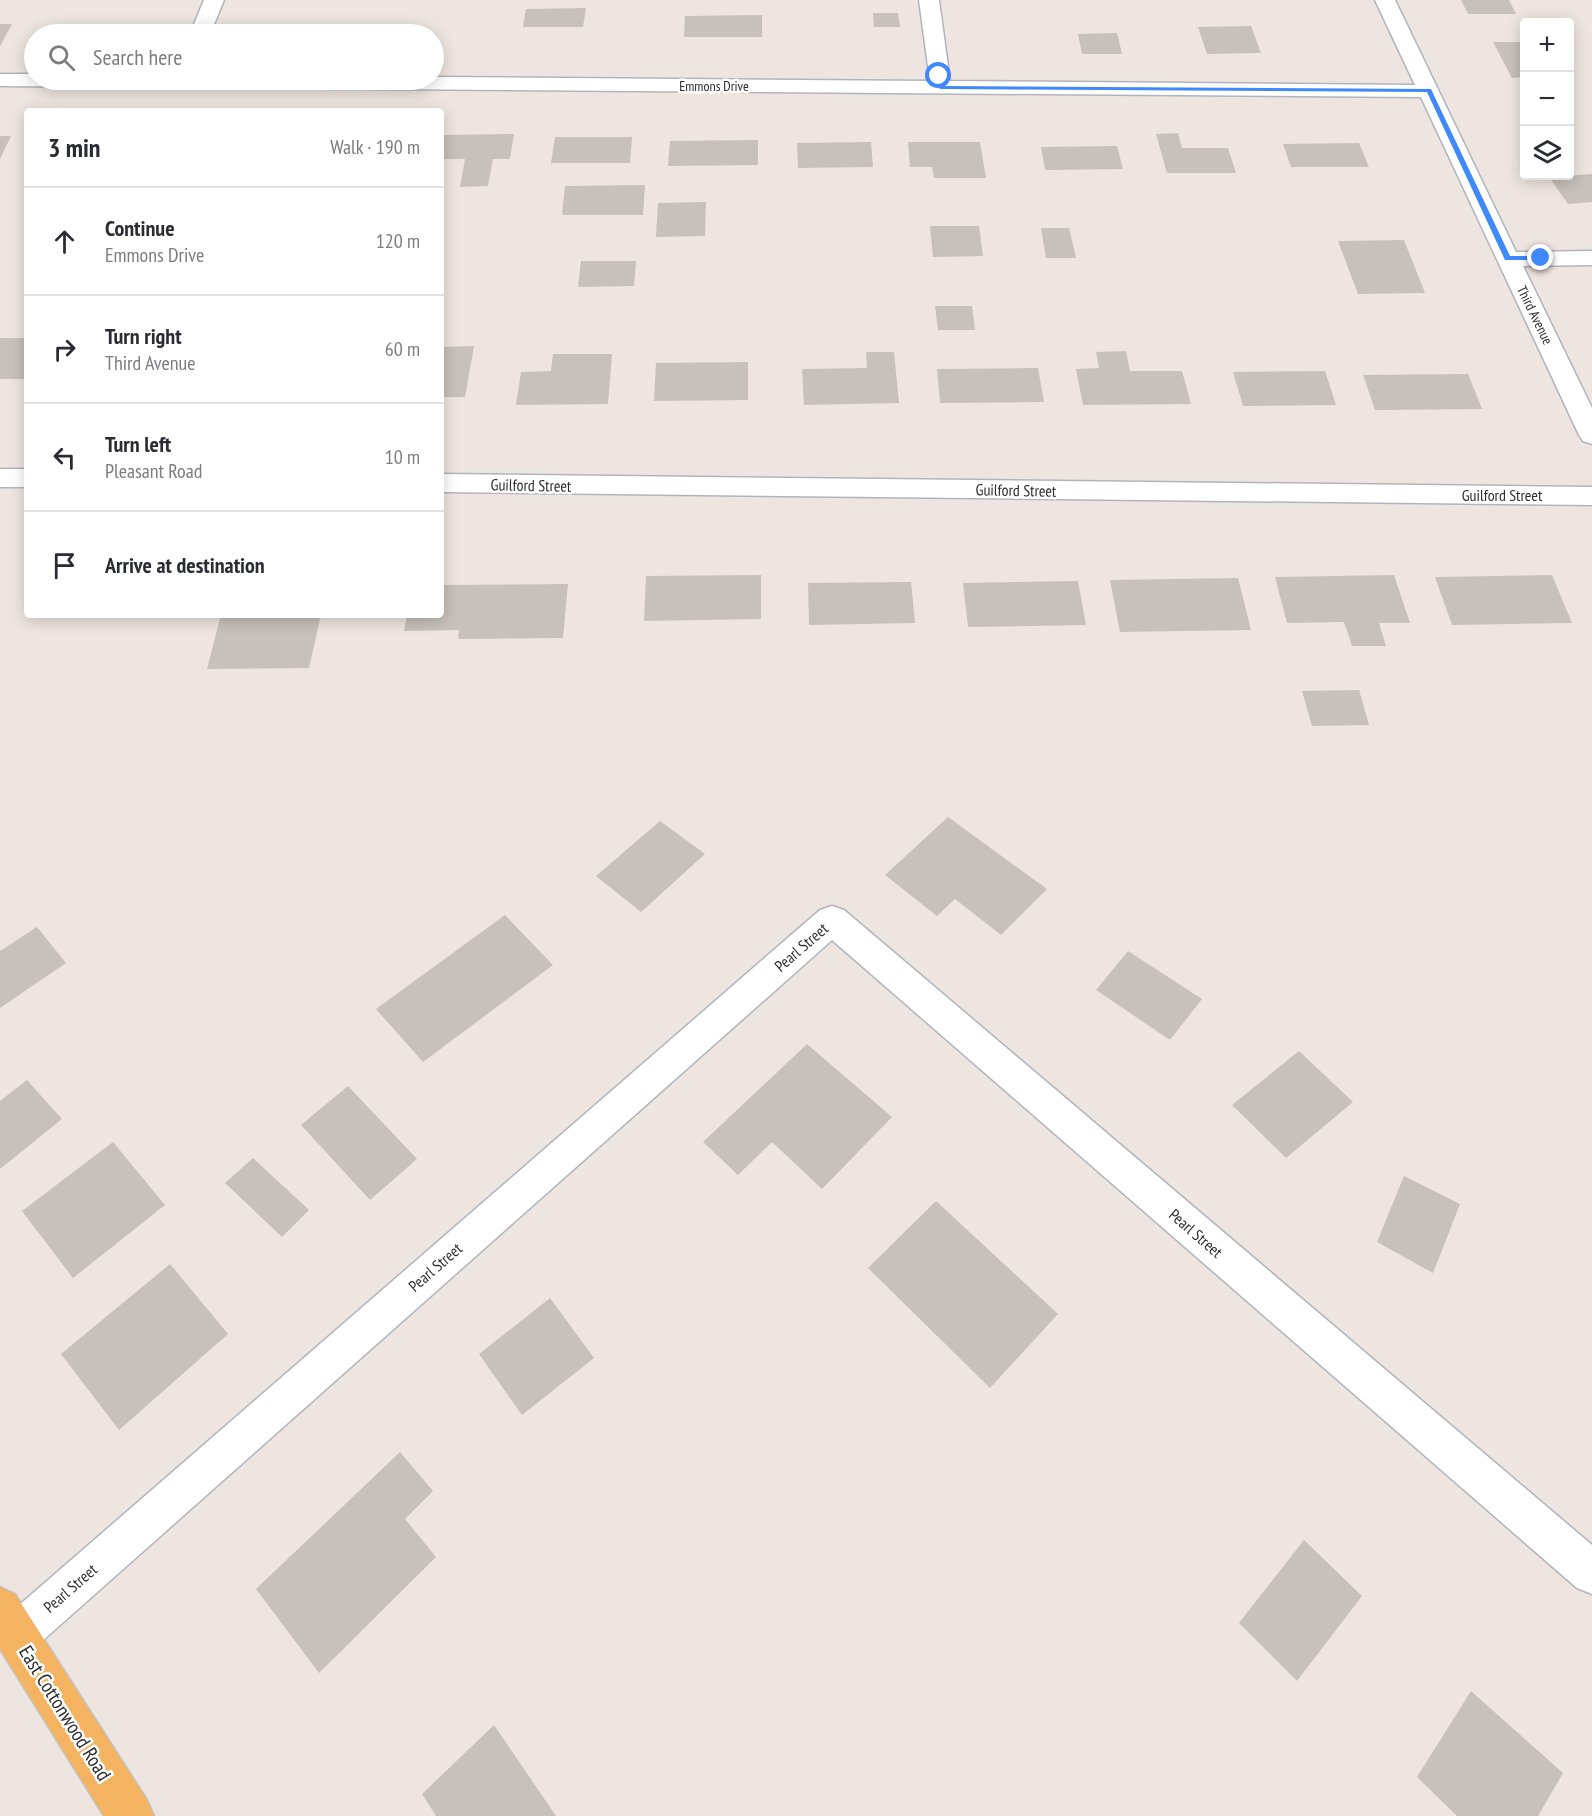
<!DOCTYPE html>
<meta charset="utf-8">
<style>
body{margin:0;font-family:"PT Sans Narrow",sans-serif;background:#f7f7f7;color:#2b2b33}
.controls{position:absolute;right:18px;top:18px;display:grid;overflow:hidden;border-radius:6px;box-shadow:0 3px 15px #0003}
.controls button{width:54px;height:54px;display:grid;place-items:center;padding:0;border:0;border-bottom:2px solid #e1e1e2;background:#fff;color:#2b2b33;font:30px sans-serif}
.stop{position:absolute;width:18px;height:18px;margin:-14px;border:4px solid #3f89fc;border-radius:50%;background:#fff}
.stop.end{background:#3f89fc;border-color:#fff;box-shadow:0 2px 6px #0008}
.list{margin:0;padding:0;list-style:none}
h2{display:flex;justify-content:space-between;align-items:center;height:78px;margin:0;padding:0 24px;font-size:26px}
h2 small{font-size:20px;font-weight:400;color:#7c7c81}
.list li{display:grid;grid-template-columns:39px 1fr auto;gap:18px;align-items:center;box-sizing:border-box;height:108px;padding:0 24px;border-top:2px solid #e1e1e2}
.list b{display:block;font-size:22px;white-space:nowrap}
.list p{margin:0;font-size:20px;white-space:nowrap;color:#7c7c81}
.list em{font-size:20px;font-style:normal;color:#7c7c81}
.icon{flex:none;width:33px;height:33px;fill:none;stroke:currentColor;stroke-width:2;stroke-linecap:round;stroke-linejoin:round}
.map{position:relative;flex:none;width:1592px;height:1816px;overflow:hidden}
.search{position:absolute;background:#fff;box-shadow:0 3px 15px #0003;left:24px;top:24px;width:420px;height:66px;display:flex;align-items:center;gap:15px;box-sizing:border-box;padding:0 21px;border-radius:33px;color:#7c7c81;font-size:22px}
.panel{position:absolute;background:#fff;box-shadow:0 3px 15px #0003;left:24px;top:108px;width:420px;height:510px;border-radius:6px}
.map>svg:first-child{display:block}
.building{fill:#c7c0bb}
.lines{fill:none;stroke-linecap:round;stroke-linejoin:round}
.minor-casing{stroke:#b0b5bd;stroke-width:3}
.major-casing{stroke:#c4c4c4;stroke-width:3}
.minor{fill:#fff;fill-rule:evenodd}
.major{fill:#f3b361;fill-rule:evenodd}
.route{fill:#3f89fc}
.labels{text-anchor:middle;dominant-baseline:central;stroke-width:5;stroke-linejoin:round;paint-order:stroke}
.far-street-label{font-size:14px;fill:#2d2d2d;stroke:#fff}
.street-label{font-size:16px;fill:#2d2d2d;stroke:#fff}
.near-street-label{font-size:20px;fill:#2d2d2d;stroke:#fff}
</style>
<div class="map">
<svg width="1592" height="1816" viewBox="0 0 1592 1816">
<rect width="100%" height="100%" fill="#eee5e0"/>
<!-- building -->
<g class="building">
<polygon points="1461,0 1509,0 1516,14 1468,14"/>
<polygon points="586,8 583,27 523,27 526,9"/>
<polygon points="873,13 898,13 900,27 874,27"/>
<polygon points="762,15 762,37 684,37 685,16"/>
<polygon points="0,24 12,24 0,46"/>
<polygon points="1251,26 1261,53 1207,54 1198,27"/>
<polygon points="1117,33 1122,54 1082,54 1078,34"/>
<polygon points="1493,42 1524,42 1524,77 1512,78"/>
<polygon points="1178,133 1182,148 1228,148 1236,173 1167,173 1156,134"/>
<polygon points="514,134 510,159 493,159 488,186 460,187 465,159 441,159 441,135"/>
<polygon points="0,136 11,136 0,159"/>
<polygon points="555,137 632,137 630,163 551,163"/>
<polygon points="758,140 758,165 668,166 670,141"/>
<polygon points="871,142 873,167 798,168 797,143"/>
<polygon points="908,142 980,142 986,178 934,178 932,167 910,167"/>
<polygon points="1359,143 1369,167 1291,167 1283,144"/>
<polygon points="1117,146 1123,169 1045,170 1041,147"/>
<polygon points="1592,174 1592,202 1568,204 1549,177"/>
<polygon points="645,185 643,215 562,215 565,186"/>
<polygon points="706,202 705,236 656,237 658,203"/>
<polygon points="930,226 979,226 983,256 933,257"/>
<polygon points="1041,228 1069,228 1076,258 1046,258"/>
<polygon points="1404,240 1425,293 1358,294 1338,241"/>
<polygon points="581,261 636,261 634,286 578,287"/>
<polygon points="935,306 972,306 975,330 938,330"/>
<rect x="0" y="338" width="27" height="41"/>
<polygon points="474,346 465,397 441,397 441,347"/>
<polygon points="1126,351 1130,371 1182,371 1191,404 1083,405 1076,369 1099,368 1096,352"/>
<polygon points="866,352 894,352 899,403 804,405 802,369 867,368"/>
<polygon points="553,354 612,354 608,404 516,405 521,372 551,371"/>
<polygon points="748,362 748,400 654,401 656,363"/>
<polygon points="1038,368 1044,402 940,403 937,369"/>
<polygon points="1325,371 1336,405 1243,406 1233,372"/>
<polygon points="1468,374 1482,409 1375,410 1363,375"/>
<polygon points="761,575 761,619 644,621 646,576"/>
<polygon points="1394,575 1410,623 1379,623 1386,646 1352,646 1344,622 1287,623 1275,577"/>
<polygon points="1552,575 1572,623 1452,625 1435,577"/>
<polygon points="1238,578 1251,630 1120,632 1110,580"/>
<polygon points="1078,581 1086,625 968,627 963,583"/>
<polygon points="911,582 915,623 809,625 808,583"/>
<polygon points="568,584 563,638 458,639 459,630 404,631 407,615 441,615 441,585"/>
<polygon points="221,615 321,615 309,668 207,669"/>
<polygon points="1359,690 1369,725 1312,726 1302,691"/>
<polygon points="948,817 1047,889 1001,935 955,899 937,916 885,875"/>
<polygon points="660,821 705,854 641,912 596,876"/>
<polygon points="505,915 553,965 423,1062 376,1009"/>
<polygon points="37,927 66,963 0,1008 0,951"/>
<polygon points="1128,951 1202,999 1170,1040 1096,990"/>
<polygon points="807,1044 892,1117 822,1189 772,1142 738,1175 703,1142"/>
<polygon points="1299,1051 1353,1102 1286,1158 1232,1105"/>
<polygon points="27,1080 62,1119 0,1169 0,1101"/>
<polygon points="348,1086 417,1159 370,1200 301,1125"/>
<polygon points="113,1142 165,1205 73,1278 22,1211"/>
<polygon points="253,1158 309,1210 282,1237 225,1183"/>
<polygon points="1404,1176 1460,1204 1433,1273 1377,1242"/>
<polygon points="936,1201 1058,1314 990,1388 868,1268"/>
<polygon points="170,1264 228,1334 119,1430 61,1354"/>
<polygon points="550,1298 594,1358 522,1415 479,1354"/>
<polygon points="400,1452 433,1491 405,1519 436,1557 319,1673 256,1589"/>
<polygon points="1304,1540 1362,1596 1297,1681 1239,1623"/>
<polygon points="1471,1691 1563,1773 1538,1816 1457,1816 1417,1777"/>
<polygon points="494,1725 556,1816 436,1816 422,1794"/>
</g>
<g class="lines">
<defs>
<g id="minor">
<polygon points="204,0 224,0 210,34 190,34"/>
<polygon points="919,0 939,0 950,81 1415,85 1375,0 1395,0 1516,252 1592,251 1592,265 1523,266 1592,408 1592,444 1583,441 1579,435 1421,97 0,86 0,74 34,74 34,80 434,80 434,77 930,81"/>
<rect x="0" y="469" width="27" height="18"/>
<polygon points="441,474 1592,487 1592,505 441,492"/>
<polygon points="832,906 844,910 1592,1545 1592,1594 1577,1588 832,940 32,1650 17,1657 2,1650 2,1620 820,910"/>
</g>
<polygon id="major" points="0,1587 15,1594 147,1800 154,1816 104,1816 0,1649"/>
</defs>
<!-- minor casing -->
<use href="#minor" class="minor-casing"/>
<!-- major casing -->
<use href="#major" class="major-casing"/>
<!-- minor -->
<use href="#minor" class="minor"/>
<!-- major -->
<use href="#major" class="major"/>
</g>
<!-- route -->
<polygon class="route" points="939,75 942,76 944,86 1431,89 1510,256 1541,256 1545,258 1541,260 1505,260 1427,92 941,89 938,88 936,76"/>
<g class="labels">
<!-- far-street labels -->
<g class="far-street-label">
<text x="714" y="86">Emmons Drive</text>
<text transform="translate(1535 315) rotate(64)">Third Avenue</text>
</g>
<!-- street labels -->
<g class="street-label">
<text transform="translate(531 485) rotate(1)">Guilford Street</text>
<text transform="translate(1016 490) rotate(1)">Guilford Street</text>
<text x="1502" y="495">Guilford Street</text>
<text transform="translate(801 947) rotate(-41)">Pearl Street</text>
<text transform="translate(1196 1233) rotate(41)">Pearl Street</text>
<text transform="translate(435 1267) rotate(-41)">Pearl Street</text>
<text transform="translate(70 1588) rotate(-41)">Pearl Street</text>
</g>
<!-- near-street labels -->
<g class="near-street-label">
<text transform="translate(65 1713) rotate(58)">East Cottonwood Road</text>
</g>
</g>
</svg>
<div class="controls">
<button>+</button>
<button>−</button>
<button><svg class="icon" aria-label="layers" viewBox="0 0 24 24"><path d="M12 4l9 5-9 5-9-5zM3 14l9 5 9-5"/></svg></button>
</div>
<div class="stop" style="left:939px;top:76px"></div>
<div class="stop end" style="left:1541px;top:258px"></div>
<div class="search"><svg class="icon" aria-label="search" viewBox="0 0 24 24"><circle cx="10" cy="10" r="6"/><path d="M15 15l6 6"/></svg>Search here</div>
<section class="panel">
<h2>3 min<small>Walk · 190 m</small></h2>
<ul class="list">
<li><svg class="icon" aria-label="ahead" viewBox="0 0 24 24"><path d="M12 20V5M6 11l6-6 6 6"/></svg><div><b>Continue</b><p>Emmons Drive</p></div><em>120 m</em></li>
<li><svg class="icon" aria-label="right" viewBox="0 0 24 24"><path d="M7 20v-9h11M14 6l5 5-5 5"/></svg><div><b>Turn right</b><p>Third Avenue</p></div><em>60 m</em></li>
<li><svg class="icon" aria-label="left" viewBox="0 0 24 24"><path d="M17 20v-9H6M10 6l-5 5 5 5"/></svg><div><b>Turn left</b><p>Pleasant Road</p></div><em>10 m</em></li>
<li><svg class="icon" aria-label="arrive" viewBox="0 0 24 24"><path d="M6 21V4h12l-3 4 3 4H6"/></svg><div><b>Arrive at destination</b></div></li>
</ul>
</section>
</div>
